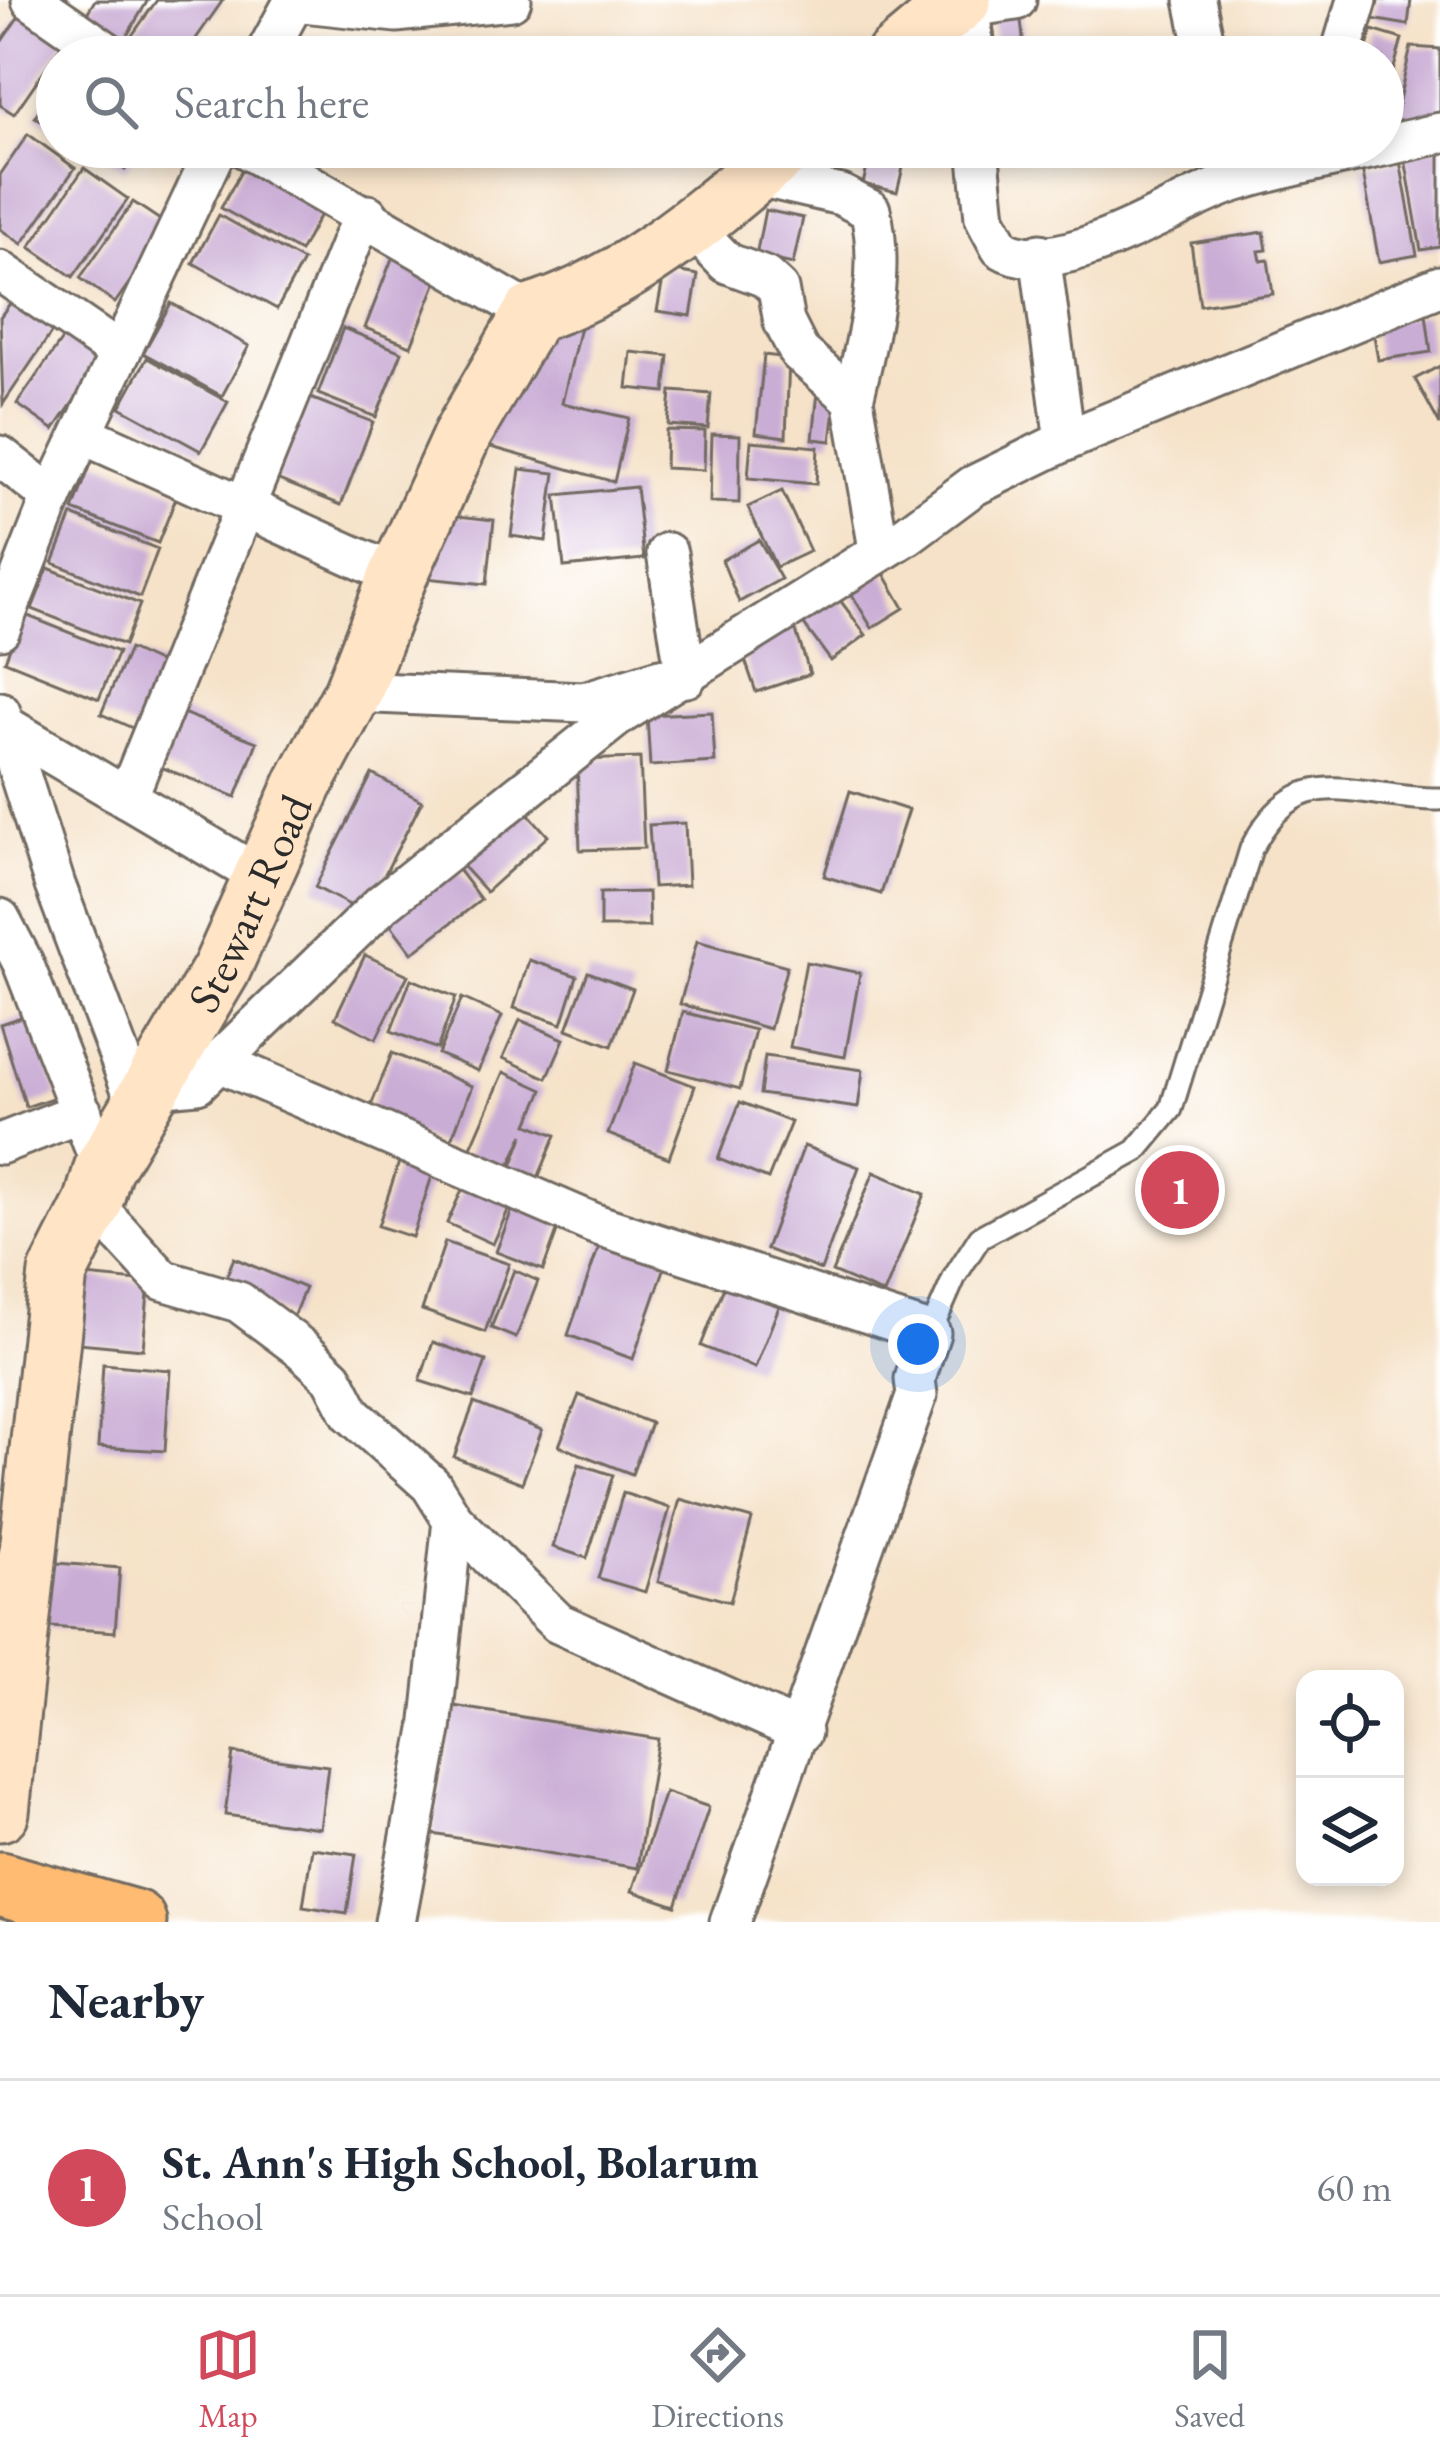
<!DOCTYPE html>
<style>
body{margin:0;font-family:"EB Garamond",serif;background:#f2f2f3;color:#1f2937}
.controls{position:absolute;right:36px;bottom:36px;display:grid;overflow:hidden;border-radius:24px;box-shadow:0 6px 18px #0003}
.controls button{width:108px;height:108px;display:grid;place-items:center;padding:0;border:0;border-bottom:3px solid #e0e1e3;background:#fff;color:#1f2937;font:60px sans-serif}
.you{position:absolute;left:918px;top:1344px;width:42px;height:42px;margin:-30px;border:9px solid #fff;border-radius:50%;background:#1a73e8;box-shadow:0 0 0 18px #1a73e833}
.badge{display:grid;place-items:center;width:78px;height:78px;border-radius:50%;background:#d1495b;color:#fff;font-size:39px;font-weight:700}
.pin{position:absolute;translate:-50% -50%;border:6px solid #fff;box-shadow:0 3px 12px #0006}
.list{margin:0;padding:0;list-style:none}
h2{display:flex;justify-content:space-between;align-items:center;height:156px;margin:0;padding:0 48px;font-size:51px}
h2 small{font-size:39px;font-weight:400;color:#747a83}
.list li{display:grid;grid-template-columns:78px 1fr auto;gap:36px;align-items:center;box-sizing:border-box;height:216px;padding:0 48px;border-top:3px solid #e0e1e3}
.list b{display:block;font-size:45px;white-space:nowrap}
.list p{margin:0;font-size:39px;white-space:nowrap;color:#747a83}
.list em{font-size:39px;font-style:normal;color:#747a83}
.icon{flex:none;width:66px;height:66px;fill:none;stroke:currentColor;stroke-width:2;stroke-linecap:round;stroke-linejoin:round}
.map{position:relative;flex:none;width:1440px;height:1922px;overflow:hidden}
.search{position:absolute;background:#fff;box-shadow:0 6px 18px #0003;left:36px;right:36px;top:36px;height:132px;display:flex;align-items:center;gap:30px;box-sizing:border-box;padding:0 42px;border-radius:66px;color:#747a83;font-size:45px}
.sheet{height:372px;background:#fff}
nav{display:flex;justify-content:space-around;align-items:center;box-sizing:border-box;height:168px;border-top:3px solid #e0e1e3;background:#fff;font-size:33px;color:#747a83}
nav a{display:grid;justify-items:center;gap:6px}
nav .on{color:#d1495b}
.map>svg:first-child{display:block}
.building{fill:#caadd5}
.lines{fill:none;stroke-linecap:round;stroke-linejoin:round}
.lane-casing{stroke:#726b62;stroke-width:27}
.street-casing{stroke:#726b62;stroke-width:45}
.secondary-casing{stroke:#726b62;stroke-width:63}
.primary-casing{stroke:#726b62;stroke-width:69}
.lane{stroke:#fff;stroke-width:21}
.street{stroke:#fff;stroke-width:39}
.secondary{stroke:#ffe4c6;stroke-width:57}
.primary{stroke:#febb71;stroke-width:63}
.labels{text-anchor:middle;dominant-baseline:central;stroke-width:9;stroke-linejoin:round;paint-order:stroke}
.street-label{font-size:45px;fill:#2b2b2b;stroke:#fff}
</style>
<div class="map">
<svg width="1440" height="1922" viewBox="0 0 1440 1922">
<rect width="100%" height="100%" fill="#fff"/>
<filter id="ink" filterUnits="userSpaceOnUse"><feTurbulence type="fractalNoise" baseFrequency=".00833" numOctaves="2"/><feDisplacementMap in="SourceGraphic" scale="24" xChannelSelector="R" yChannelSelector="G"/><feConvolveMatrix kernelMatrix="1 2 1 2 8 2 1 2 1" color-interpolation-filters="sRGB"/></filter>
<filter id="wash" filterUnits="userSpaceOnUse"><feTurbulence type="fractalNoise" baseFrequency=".004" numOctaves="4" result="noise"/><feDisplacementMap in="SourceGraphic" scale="48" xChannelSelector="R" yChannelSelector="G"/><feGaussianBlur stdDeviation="2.7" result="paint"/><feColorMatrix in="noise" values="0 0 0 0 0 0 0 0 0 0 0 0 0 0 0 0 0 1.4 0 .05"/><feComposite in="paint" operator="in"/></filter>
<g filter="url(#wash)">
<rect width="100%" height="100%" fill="#f5e2c8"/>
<g id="blocks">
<!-- building -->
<g class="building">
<polygon points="95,0 148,0 125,39 86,15"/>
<polygon points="157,0 223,0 183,57 138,57 124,47"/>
<polygon points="1375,0 1411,0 1408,25 1372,19"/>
<polygon points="23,10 65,40 14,114 0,105 0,44"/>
<polygon points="1020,11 1025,57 997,57 992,14"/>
<polygon points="1372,30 1402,39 1388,89 1383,88 1383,57 1364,57"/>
<polygon points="1411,47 1440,49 1440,120 1393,126"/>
<polygon points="57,80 57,130 35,117"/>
<polygon points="28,134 75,168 22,244 0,229 0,175"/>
<polygon points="92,147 140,147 125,170"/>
<polygon points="872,147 908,147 897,192 863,184"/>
<polygon points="1440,147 1440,247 1421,250 1404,153"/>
<polygon points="1400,161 1417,255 1379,262 1362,167"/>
<polygon points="246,162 325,205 300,252 221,208"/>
<polygon points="84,168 128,199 73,277 30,247"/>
<polygon points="133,202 169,226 115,303 80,278"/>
<polygon points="765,210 803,218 793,264 756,256"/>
<polygon points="219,215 303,261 277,309 193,263"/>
<polygon points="1264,232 1267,250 1259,251 1261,261 1268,260 1273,294 1200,305 1191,243"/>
<polygon points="395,251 442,269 411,346 365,328"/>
<polygon points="665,269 698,275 691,316 657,311"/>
<polygon points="19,291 60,320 3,404 0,317"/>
<polygon points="171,303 249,346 222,396 143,353"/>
<polygon points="585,306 562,403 629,418 614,482 477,443 529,340"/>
<polygon points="1426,314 1431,352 1378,360 1372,323"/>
<polygon points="70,328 106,354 54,430 17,404"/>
<polygon points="343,328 402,352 376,417 318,394"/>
<polygon points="631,352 669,356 665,392 627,388"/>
<polygon points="764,355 789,358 786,437 756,433"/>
<polygon points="147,358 228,402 201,451 120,407"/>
<polygon points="1440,366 1440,425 1415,379"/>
<polygon points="671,391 711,394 708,428 668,425"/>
<polygon points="818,392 837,394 831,441 813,439"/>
<polygon points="308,397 373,422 341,505 276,479"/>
<polygon points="666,430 705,431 704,470 665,468"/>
<polygon points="712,434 740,435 739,503 710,502"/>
<polygon points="751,441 818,447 816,484 748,478"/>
<polygon points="93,459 178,493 158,543 73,510"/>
<polygon points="520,469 555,473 546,541 511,536"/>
<polygon points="636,487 644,559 564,567 556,495"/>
<polygon points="782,491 810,551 776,567 748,507"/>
<polygon points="431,513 494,520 487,584 425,578"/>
<polygon points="72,515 158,549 140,597 53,563"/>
<polygon points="759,540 781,579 739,602 722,560"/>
<polygon points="878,563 904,608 872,628 845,583"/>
<polygon points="48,568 140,604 124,645 32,609"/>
<polygon points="834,592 866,635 831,661 799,618"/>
<polygon points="23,614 118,652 99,699 5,661"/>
<polygon points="794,625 810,674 756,692 742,651"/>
<polygon points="129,649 175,670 146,734 101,714"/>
<polygon points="170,708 257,742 236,797 148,762"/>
<polygon points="712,712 715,762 650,766 647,715"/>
<polygon points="640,758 644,848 580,850 577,760"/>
<polygon points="372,774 422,801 365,913 315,887"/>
<polygon points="850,791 908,810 881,894 824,876"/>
<polygon points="519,803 548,836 486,892 457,860"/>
<polygon points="685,823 688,885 653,887 649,825"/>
<polygon points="453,863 481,900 412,953 384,916"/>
<polygon points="648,892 649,927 600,927 600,893"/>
<polygon points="697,941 787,966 770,1029 680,1004"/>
<polygon points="365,955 408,975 376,1039 335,1018"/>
<polygon points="529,960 577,976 562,1024 514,1008"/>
<polygon points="806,962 860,973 845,1057 790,1047"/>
<polygon points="588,972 633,989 612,1046 567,1029"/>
<polygon points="411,979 456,997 437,1049 391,1031"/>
<polygon points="462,998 502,1016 478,1071 438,1054"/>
<polygon points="683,1012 755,1030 740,1089 668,1070"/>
<polygon points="30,1014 58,1096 26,1107 0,1024"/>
<polygon points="520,1020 564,1039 547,1078 503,1058"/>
<polygon points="392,1053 472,1086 448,1148 367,1116"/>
<polygon points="765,1056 863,1070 858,1108 760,1094"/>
<polygon points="635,1063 695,1086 669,1158 608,1134"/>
<polygon points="504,1072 543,1090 528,1124 556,1135 535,1185 509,1174 524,1134 505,1176 466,1159"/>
<polygon points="740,1102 791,1122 768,1179 718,1159"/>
<polygon points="804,1146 859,1167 821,1270 766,1249"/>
<polygon points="400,1159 434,1170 412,1237 378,1226"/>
<polygon points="874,1172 925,1194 884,1294 832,1272"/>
<polygon points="467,1179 513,1199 493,1244 447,1223"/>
<polygon points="517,1197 563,1215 543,1270 496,1252"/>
<polygon points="603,1235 668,1258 633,1359 568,1335"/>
<polygon points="445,1242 509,1264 485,1332 422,1310"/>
<polygon points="234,1258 305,1288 293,1317 222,1287"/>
<polygon points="514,1270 538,1281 516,1338 491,1328"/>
<polygon points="75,1275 149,1282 143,1349 68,1342"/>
<polygon points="726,1282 780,1304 755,1368 701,1346"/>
<polygon points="433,1342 486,1361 473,1398 420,1381"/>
<polygon points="103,1364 170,1370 165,1451 98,1447"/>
<polygon points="579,1395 651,1423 632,1474 559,1446"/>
<polygon points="474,1403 542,1430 522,1483 454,1457"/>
<polygon points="579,1464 613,1475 587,1558 553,1547"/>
<polygon points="623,1493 670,1508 645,1592 598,1578"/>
<polygon points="680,1499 752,1519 730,1602 658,1582"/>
<polygon points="43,1562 120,1568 115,1632 38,1626"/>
<polygon points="454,1706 658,1739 637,1868 433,1834"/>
<polygon points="233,1753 328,1766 320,1828 225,1815"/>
<polygon points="665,1792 709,1807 676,1906 632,1891"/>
<polygon points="312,1848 356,1854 347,1913 303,1906"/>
</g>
</g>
</g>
<g filter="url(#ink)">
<use href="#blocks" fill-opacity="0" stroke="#726b62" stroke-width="3"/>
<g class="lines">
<defs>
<path id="lane" d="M930 1333 955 1276 980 1237 1136 1151 1171 1109 1251 849C1300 754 1356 800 1440 799"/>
<g id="street">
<polyline points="32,0 114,57"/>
<polyline points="1195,0 1207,57"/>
<polyline points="294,1 396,12 511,0"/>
<polyline points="264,57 295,0"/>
<polyline points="973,57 970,7 1016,0"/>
<polyline points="1340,57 1357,0"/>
<polyline points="244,147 532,314"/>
<path d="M978 147 985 218 1001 248C1058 284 1178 199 1234 182 1301 161 1372 150 1440 133"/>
<path d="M754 175 841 195 870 210C886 270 867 341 853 399"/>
<polyline points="693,228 727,263 765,277 778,289 784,322 799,352 853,399 879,549"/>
<polyline points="1040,254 1065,441"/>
<polyline points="0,271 120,353 217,147"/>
<polyline points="83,434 398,576"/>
<polyline points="0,456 52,497 0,629"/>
<polyline points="52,497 120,353"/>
<polyline points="353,692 584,702 660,679 686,677 667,553"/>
<polyline points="0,712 55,885 141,1114"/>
<polyline points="7,727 263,878"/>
<polyline points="127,798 354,236 368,215"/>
<polyline points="0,919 23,963 103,1169"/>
<polyline points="219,1062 595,1224 930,1333 915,1379 917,1395 730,1922"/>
<polyline points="155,1087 197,1083 382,904 619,715 907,535 973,486 1065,441 1440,286"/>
<polyline points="0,1144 82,1112"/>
<polyline points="93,1204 163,1280 239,1302 302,1349 333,1378 351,1413 431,1485 453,1520 431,1730 395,1922"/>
<polyline points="453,1520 558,1623 801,1732"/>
</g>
<g id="secondary">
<polyline points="894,57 962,0"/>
<path id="s1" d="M0 1812 58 1273 93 1204 103 1169 221 970 304 784 353 692 398 576 463 433 532 314C632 282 709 213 787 147"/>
</g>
<polyline id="primary" points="0,1884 134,1922"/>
</defs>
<!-- lane casing -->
<use href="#lane" class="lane-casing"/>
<!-- street casing -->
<use href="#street" class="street-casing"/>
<!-- secondary casing -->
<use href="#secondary" class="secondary-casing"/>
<!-- primary casing -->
<use href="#primary" class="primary-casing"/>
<!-- lane -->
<use href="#lane" class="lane"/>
<!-- street -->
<use href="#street" class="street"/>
<!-- secondary -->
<use href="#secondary" class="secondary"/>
<!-- primary -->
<use href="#primary" class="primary"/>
</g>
</g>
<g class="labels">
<!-- street labels -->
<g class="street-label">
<text stroke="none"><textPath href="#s1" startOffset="960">Stewart Road</textPath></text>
</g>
</g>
</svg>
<div class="controls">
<button><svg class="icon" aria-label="locate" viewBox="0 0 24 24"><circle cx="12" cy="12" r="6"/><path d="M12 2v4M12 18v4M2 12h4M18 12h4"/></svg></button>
<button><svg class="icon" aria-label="layers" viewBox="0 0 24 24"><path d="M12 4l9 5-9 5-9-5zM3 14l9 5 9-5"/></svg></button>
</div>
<div class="you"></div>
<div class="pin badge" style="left:1180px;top:1190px">1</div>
<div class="search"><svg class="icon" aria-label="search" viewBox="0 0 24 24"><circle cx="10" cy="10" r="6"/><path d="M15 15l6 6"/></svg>Search here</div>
</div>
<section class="sheet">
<h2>Nearby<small></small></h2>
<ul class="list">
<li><span class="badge">1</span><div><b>St. Ann's High School, Bolarum</b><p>School</p></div><em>60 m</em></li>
</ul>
</section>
<nav>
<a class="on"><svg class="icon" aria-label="map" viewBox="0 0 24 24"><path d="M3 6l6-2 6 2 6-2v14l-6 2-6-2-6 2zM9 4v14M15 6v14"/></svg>Map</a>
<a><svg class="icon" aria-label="directions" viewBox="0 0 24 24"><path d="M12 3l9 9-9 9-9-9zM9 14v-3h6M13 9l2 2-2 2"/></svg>Directions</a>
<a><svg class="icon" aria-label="saved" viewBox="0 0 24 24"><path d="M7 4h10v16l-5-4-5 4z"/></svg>Saved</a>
</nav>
